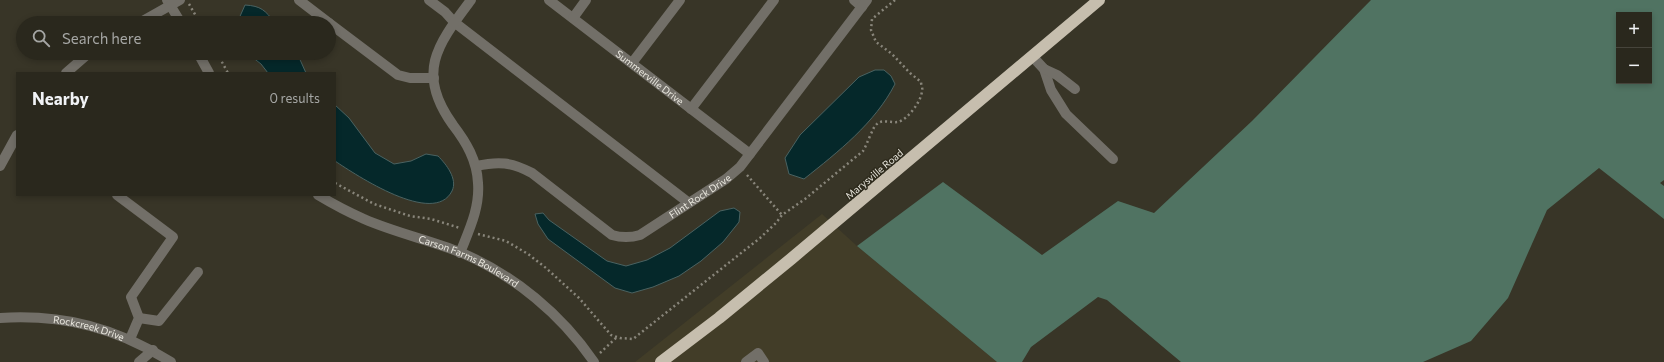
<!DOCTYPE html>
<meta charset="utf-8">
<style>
body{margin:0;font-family:Commissioner,sans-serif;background:#323026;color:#f1f3f6}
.controls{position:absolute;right:12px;top:12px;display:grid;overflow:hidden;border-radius:0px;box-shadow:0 2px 6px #0003}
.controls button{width:36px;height:36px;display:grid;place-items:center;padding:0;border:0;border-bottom:1px solid #46443b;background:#2a281d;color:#f1f3f6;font:20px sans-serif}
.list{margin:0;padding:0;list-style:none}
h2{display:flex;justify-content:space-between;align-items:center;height:52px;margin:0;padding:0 16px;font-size:17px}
h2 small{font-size:13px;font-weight:400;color:#a5a6a4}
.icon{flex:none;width:22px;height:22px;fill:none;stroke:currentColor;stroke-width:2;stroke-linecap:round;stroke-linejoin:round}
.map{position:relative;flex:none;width:1664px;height:362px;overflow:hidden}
.search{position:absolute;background:#2a281d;box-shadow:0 2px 6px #0003;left:16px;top:16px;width:320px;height:44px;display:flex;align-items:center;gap:10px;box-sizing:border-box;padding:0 14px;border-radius:22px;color:#a5a6a4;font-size:15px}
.panel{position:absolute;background:#2a281d;box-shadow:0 2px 6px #0003;left:16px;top:72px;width:320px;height:124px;border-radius:0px}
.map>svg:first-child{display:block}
.built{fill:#423d28}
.forest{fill:#507362;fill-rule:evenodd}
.water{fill:#05282a;stroke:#4a6261}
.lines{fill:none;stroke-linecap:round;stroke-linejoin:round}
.path{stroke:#89867b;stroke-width:2.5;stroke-dasharray:2 3;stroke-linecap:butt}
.minor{stroke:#726f68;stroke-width:10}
.highway{stroke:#c6beae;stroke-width:12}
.labels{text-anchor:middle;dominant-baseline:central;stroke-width:3;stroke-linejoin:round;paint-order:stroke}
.street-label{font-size:10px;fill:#ebe9e0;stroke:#2e2b1d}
</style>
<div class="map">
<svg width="1664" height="362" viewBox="0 0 1664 362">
<rect width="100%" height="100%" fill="#383527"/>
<!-- built -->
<polygon class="built" points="822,214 857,246 997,362 635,362"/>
<!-- forest -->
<path class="forest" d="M1371 0H1664V180L1660 183 1664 186V219L1599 168 1547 210 1508 298 1471 341 1423 362H1181L1107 300 1098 297 1031 347 1022 362H997L857 246 943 182 1042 255 1118 201 1154 213 1252 121ZM1619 15H1649V81H1619Z"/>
<!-- water -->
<g class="water">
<path d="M245 5C261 6 265 10 275 23H237Z"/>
<polygon points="247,53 297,53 306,73 268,73 261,64"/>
<path d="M875 70H884L891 76 895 84C875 123 838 152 804 179L789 174 785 158 800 135 859 77Z"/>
<path d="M335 105 349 118 375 153 394 164 411 161 426 154 438 156C446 164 458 179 452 191 434 227 356 175 335 161Z"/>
<polygon points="734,208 740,212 739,222 723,242 701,261 679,276 653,287 632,293 615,288 548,239 538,224 535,214 543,213 549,220 607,261 626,266 647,260 670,248 720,211"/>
</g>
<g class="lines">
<!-- path -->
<g class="path">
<polyline points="189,4 200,23"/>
<polyline points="217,53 228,73"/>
<polyline points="747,175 782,215"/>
<polyline points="335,183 374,204 410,216 431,219 460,228"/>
<path d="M478 234 506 241 528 254 546 268 579 298 611 335 620 338 633 339 760 238 776 223 782 215 805 199 863 151C867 145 873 126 877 124 882 119 891 123 898 122 908 119 921 102 922 91 923 88 921 85 921 82L910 73 892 54 876 42 871 30 872 19 895 0"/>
<polyline points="600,353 617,337"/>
</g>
<!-- minor -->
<g class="minor">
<polyline points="167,0 181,23"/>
<polyline points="299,0 329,23"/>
<polyline points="429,0 445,12 454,22 689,203"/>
<path id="s1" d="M549 0 750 154"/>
<polyline points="854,0 862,7"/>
<polyline points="573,18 586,0"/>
<polyline points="139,23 180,0"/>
<polyline points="329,23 398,75 410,78 434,78"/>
<polyline points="198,53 209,73"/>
<polyline points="1032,56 1044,69 1051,90 1066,114 1113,159"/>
<polyline points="632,63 680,0"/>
<polyline points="1044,69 1057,75 1075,89"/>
<polyline points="66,73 89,53"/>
<polyline points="691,109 774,0"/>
<polyline points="0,166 17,135"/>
<path id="s2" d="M476 166C499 161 511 162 532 173L612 235C622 238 630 238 640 235L726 179 740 167 867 0"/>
<polyline points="117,195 173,237 131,297 139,318 130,339"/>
<path id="s3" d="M318 195C333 204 348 212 364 219 396 233 430 240 462 253 515 276 561 314 594 362"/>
<path d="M460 253C469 230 480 208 478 183 477 160 466 142 453 125 415 72 438 44 471 0"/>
<path id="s4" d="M0 318C64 314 117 328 171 362"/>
<polyline points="139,318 159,321 198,272"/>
<polyline points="139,362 153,350"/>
<polyline points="746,362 758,353 764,362"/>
</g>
<!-- highway -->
<polyline class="highway" points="661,362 719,318 791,259 1099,0"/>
</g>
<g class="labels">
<!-- street labels -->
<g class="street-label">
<text stroke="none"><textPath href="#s1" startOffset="127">Summerville Drive</textPath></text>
<text transform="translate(874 174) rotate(-40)">Marysville Road</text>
<text stroke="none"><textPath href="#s2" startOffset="259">Flint Rock Drive</textPath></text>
<text stroke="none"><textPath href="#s3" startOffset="165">Carson Farms Boulevard</textPath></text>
<text stroke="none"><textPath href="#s4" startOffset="90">Rockcreek Drive</textPath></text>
</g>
</g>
</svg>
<div class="controls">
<button>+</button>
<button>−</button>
</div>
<div class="search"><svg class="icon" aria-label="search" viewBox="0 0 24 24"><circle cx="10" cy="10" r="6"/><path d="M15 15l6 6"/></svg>Search here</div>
<section class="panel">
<h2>Nearby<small>0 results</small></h2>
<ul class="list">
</ul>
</section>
</div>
